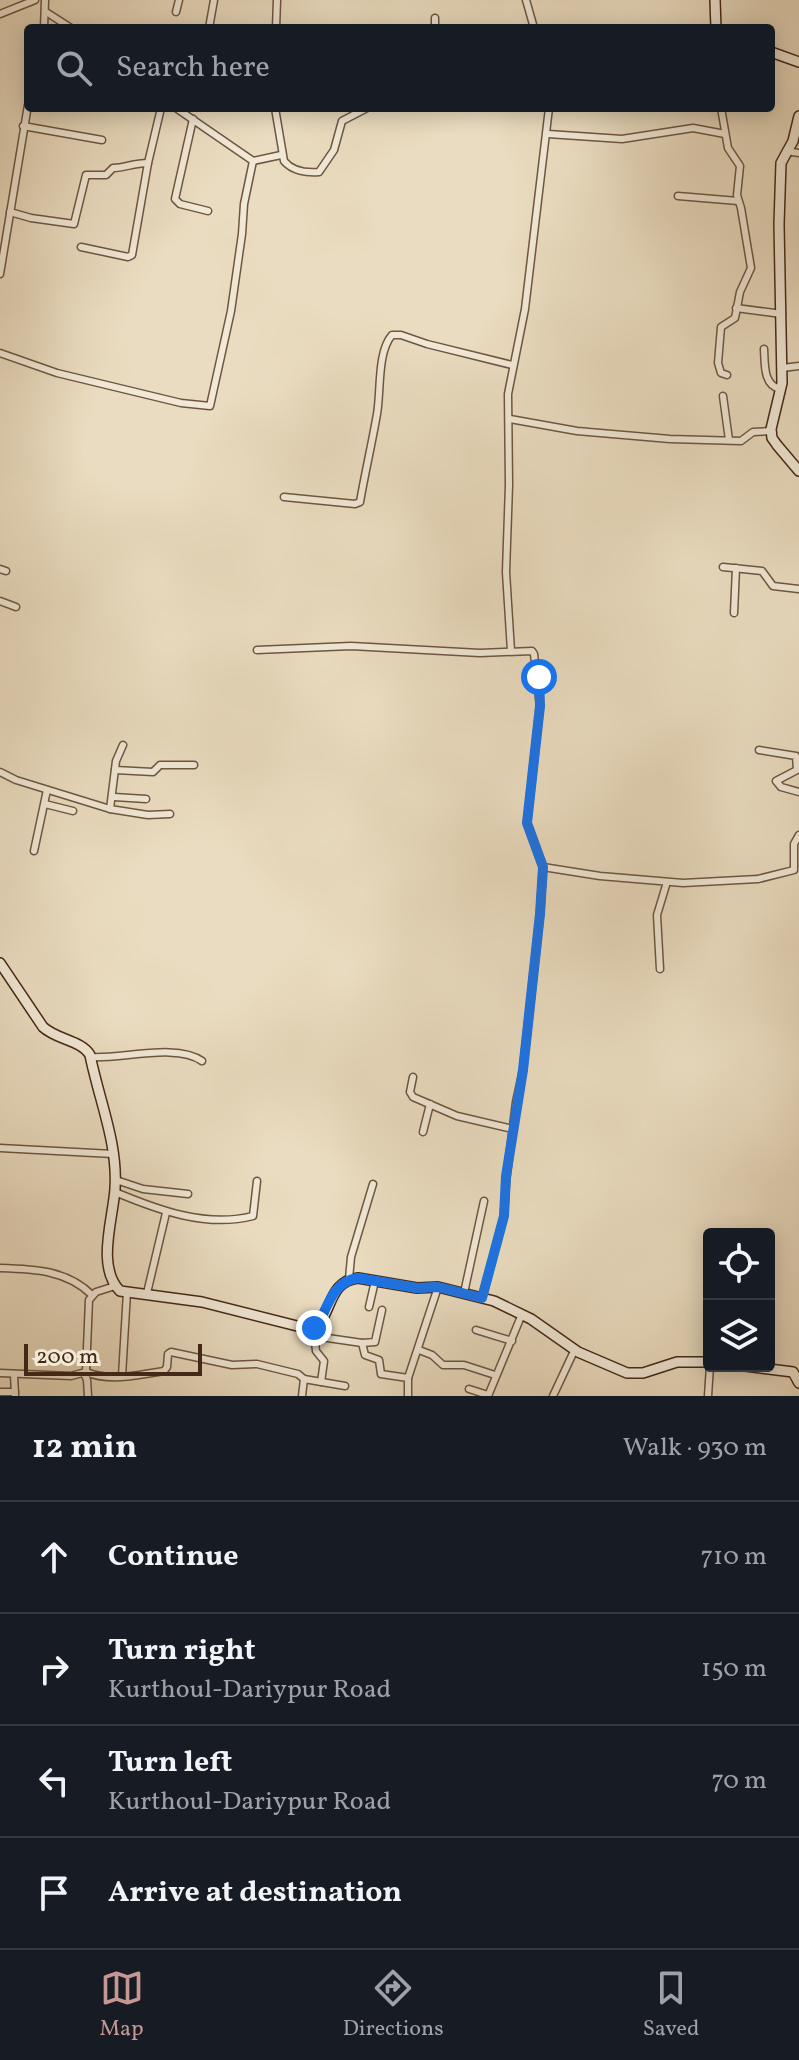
<!DOCTYPE html>
<meta charset="utf-8">
<style>
body{margin:0;font-family:Vollkorn,serif;background:#20242c;color:#f1f3f6}
.controls{position:absolute;right:24px;bottom:24px;display:grid;overflow:hidden;border-radius:8px;box-shadow:0 4px 20px #0003}
.controls button{width:72px;height:72px;display:grid;place-items:center;padding:0;border:0;border-bottom:2px solid #363941;background:#171b24;color:#f1f3f6;font:40px sans-serif}
.scale{position:absolute;left:24px;bottom:20px;width:178px;box-sizing:border-box;padding-left:8px;border:4px solid #452917;border-top:0;font-size:22px;line-height:28px;white-space:nowrap;color:#452917;-webkit-text-stroke:6px #f1e8d6;paint-order:stroke}
.stop{position:absolute;width:24px;height:24px;margin:-18px;border:6px solid #1a73e8;border-radius:50%;background:#fff}
.stop.end{background:#1a73e8;border-color:#fff;box-shadow:0 2px 8px #0008}
.list{margin:0;padding:0;list-style:none}
h2{display:flex;justify-content:space-between;align-items:center;height:104px;margin:0;padding:0 32px;font-size:34px}
h2 small{font-size:26px;font-weight:400;color:#9ea1a6}
.list li{display:grid;grid-template-columns:52px 1fr auto;gap:24px;align-items:center;box-sizing:border-box;height:112px;padding:0 32px;border-top:2px solid #363941}
.list b{display:block;font-size:30px;white-space:nowrap}
.list p{margin:0;font-size:26px;white-space:nowrap;color:#9ea1a6}
.list em{font-size:26px;font-style:normal;color:#9ea1a6}
.icon{flex:none;width:44px;height:44px;fill:none;stroke:currentColor;stroke-width:2;stroke-linecap:round;stroke-linejoin:round}
.map{position:relative;flex:none;width:799px;height:1396px;overflow:hidden}
.search{position:absolute;background:#171b24;box-shadow:0 4px 20px #0003;left:24px;right:24px;top:24px;height:88px;display:flex;align-items:center;gap:20px;box-sizing:border-box;padding:0 28px;border-radius:8px;color:#9ea1a6;font-size:30px}
.sheet{height:552px;background:#171b24}
nav{display:flex;justify-content:space-around;align-items:center;box-sizing:border-box;height:112px;border-top:2px solid #363941;background:#171b24;font-size:22px;color:#9ea1a6}
nav a{display:grid;justify-items:center;gap:4px}
nav .on{color:#c59692}
.map>svg:first-child{display:block}
.lines{fill:none;stroke-linecap:round;stroke-linejoin:round}
.street-casing{stroke:#6e5641;stroke-width:9}
.secondary-casing{stroke:#452917;stroke-width:12}
.street{stroke:#f1e8d6;stroke-width:6}
.secondary{stroke:#f1e8d6;stroke-width:9}
.route{stroke:#1a73e8;stroke-width:10}
</style>
<div class="map">
<svg width="799" height="1396" viewBox="0 0 799 1396">
<rect width="100%" height="100%" fill="#eadcc0"/>
<filter id="stains"><feTurbulence type="fractalNoise" baseFrequency=".0025" numOctaves="4"/><feColorMatrix values="0 0 0 0 .2 0 0 0 0 .09 0 0 0 0 .02 0 0 0 .5 -.17"/></filter>
<radialGradient id="worn" r=".72"><stop offset=".6" stop-color="#630" stop-opacity="0"/><stop offset="1" stop-color="#630" stop-opacity=".3"/></radialGradient>
<g class="lines">
<defs>
<g id="street">
<polyline points="526,0 534,28"/>
<polyline points="46,12 71,28"/>
<polyline points="176,12 179,0"/>
<polyline points="0,14 35,0"/>
<polyline points="435,18 435,28"/>
<polyline points="44,28 45,0"/>
<polyline points="209,28 214,0"/>
<polyline points="276,28 277,0"/>
<path d="M275 108 284 161C292 171 307 173 319 172L334 150 342 121 367 108"/>
<polyline points="721,108 728,148 740,166 737,195 741,208 751,268 740,292 735,318 721,327 718,363 721,373 727,375"/>
<polyline points="193,119 175,199 180,204 208,211"/>
<polyline points="23,126 102,140"/>
<polyline points="548,134 622,139 693,128 725,134"/>
<polyline points="786,151 799,153"/>
<polyline points="253,161 281,155"/>
<polyline points="678,196 738,201"/>
<path d="M10 212 31 218 74 224 86 175H106L113 168C125 168 133 163 148 163"/>
<polyline points="81,247 128,257 132,255 148,163 161,108"/>
<polyline points="0,274 28,105"/>
<polyline points="736,308 782,314"/>
<path d="M764 349C765 364 763 385 780 389"/>
<polyline points="0,353 57,373 181,403 210,406 231,311 242,234 244,204 253,161 176,108"/>
<polyline points="782,368 799,366"/>
<polyline points="723,396 729,440"/>
<polyline points="510,419 577,431 670,439 741,441 753,432 771,431"/>
<path d="M284 497 355 504 360 502C365 473 372 443 377 414 381 392 377 352 392 335H401L427 344 512 365"/>
<polyline points="723,567 762,571 773,586 799,589"/>
<polyline points="0,569 6,571"/>
<polyline points="0,601 16,607"/>
<polyline points="734,613 736,568"/>
<polyline points="257,650 351,646 480,653 532,651 534,654 540,706 527,823 543,867 540,914 523,1070 516,1102 506,1182 504,1216 482,1298"/>
<polyline points="511,651 506,572 509,485 508,394 525,309 549,108"/>
<polyline points="759,750 796,756 797,770 776,781 781,787 799,792"/>
<polyline points="115,770 153,772 160,765 194,765"/>
<polyline points="0,772 16,780 110,809 148,815 170,814"/>
<polyline points="114,797 146,799"/>
<polyline points="45,804 73,811"/>
<polyline points="110,809 116,761 123,745"/>
<polyline points="34,851 47,790"/>
<polyline points="543,867 600,876 683,883 758,879 794,870 794,844 799,835"/>
<polyline points="660,969 657,915 667,882"/>
<path d="M91 1057C122 1059 177 1043 202 1061"/>
<polyline points="413,1077 410,1092 413,1097 457,1116 513,1129"/>
<polyline points="423,1132 430,1104"/>
<polyline points="0,1148 113,1154"/>
<polyline points="116,1180 143,1189 188,1194"/>
<path d="M115 1192C158 1210 206 1228 253 1216L257 1181"/>
<path d="M0 1268C34 1269 67 1270 92 1295"/>
<polyline points="349,1279 351,1257 373,1184"/>
<polyline points="147,1293 166,1213"/>
<polyline points="464,1293 484,1201"/>
<polyline points="369,1307 375,1281"/>
<polyline points="476,1330 512,1341"/>
<polyline points="314,1333 316,1351 324,1361 321,1382"/>
<polyline points="314,1336 362,1343 365,1355 379,1360 381,1374 408,1378 408,1396"/>
<polyline points="362,1343 375,1342 382,1310"/>
<polyline points="419,1350 432,1355 443,1365 464,1365 495,1375"/>
<path d="M86 1372C109 1382 140 1375 164 1371L167 1367 168 1354 171 1352 232 1365 257 1364 298 1374 304 1379 302 1396"/>
<polyline points="0,1373 71,1376 86,1372 89,1300 96,1292 115,1286"/>
<polyline points="84,1373 87,1380 88,1396"/>
<polyline points="14,1374 15,1396"/>
<polyline points="122,1376 127,1292"/>
<polyline points="408,1378 438,1287"/>
<polyline points="304,1379 345,1386"/>
<polyline points="469,1389 488,1395"/>
<polyline points="0,1392 15,1392"/>
<polyline points="488,1396 522,1314"/>
<polyline points="553,1396 575,1349"/>
<polyline points="708,1396 710,1366"/>
</g>
<g id="secondary">
<polyline points="715,0 716,28"/>
<polyline points="771,52 799,62"/>
<polyline points="799,116 793,141 781,163 779,224 782,383 771,429 772,438 777,445 799,471"/>
<path d="M0 963 43 1027C57 1040 81 1040 90 1055 99 1100 118 1143 115 1189 113 1219 96 1267 120 1291L202 1302 309 1329C334 1322 324 1282 358 1278L417 1288 438 1287 494 1301 531 1319 578 1352 627 1373H643L677 1362H709"/>
<polyline points="745,1366 793,1372 799,1383"/>
</g>
</defs>
<!-- street casing -->
<use href="#street" class="street-casing"/>
<!-- secondary casing -->
<use href="#secondary" class="secondary-casing"/>
<!-- street -->
<use href="#street" class="street"/>
<!-- secondary -->
<use href="#secondary" class="secondary"/>
</g>
<g class="lines">
<!-- route -->
<path class="route" d="M314 1328 318 1325C328 1305 334 1281 358 1278L417 1288 438 1287 482 1298 504 1216 506 1176 523 1070 540 914 543 867 527 823 540 706 539 677"/>
</g>
<rect width="100%" height="100%" filter="url(#stains)"/>
<rect width="100%" height="100%" fill="url(#worn)"/>
</svg>
<div class="controls">
<button><svg class="icon" aria-label="locate" viewBox="0 0 24 24"><circle cx="12" cy="12" r="6"/><path d="M12 2v4M12 18v4M2 12h4M18 12h4"/></svg></button>
<button><svg class="icon" aria-label="layers" viewBox="0 0 24 24"><path d="M12 4l9 5-9 5-9-5zM3 14l9 5 9-5"/></svg></button>
</div>
<div class="scale">200 m</div>
<div class="stop" style="left:539px;top:677px"></div>
<div class="stop end" style="left:314px;top:1328px"></div>
<div class="search"><svg class="icon" aria-label="search" viewBox="0 0 24 24"><circle cx="10" cy="10" r="6"/><path d="M15 15l6 6"/></svg>Search here</div>
</div>
<section class="sheet">
<h2>12 min<small>Walk · 930 m</small></h2>
<ul class="list">
<li><svg class="icon" aria-label="ahead" viewBox="0 0 24 24"><path d="M12 20V5M6 11l6-6 6 6"/></svg><div><b>Continue</b></div><em>710 m</em></li>
<li><svg class="icon" aria-label="right" viewBox="0 0 24 24"><path d="M7 20v-9h11M14 6l5 5-5 5"/></svg><div><b>Turn right</b><p>Kurthoul-Dariypur Road</p></div><em>150 m</em></li>
<li><svg class="icon" aria-label="left" viewBox="0 0 24 24"><path d="M17 20v-9H6M10 6l-5 5 5 5"/></svg><div><b>Turn left</b><p>Kurthoul-Dariypur Road</p></div><em>70 m</em></li>
<li><svg class="icon" aria-label="arrive" viewBox="0 0 24 24"><path d="M6 21V4h12l-3 4 3 4H6"/></svg><div><b>Arrive at destination</b></div></li>
</ul>
</section>
<nav>
<a class="on"><svg class="icon" aria-label="map" viewBox="0 0 24 24"><path d="M3 6l6-2 6 2 6-2v14l-6 2-6-2-6 2zM9 4v14M15 6v14"/></svg>Map</a>
<a><svg class="icon" aria-label="directions" viewBox="0 0 24 24"><path d="M12 3l9 9-9 9-9-9zM9 14v-3h6M13 9l2 2-2 2"/></svg>Directions</a>
<a><svg class="icon" aria-label="saved" viewBox="0 0 24 24"><path d="M7 4h10v16l-5-4-5 4z"/></svg>Saved</a>
</nav>
